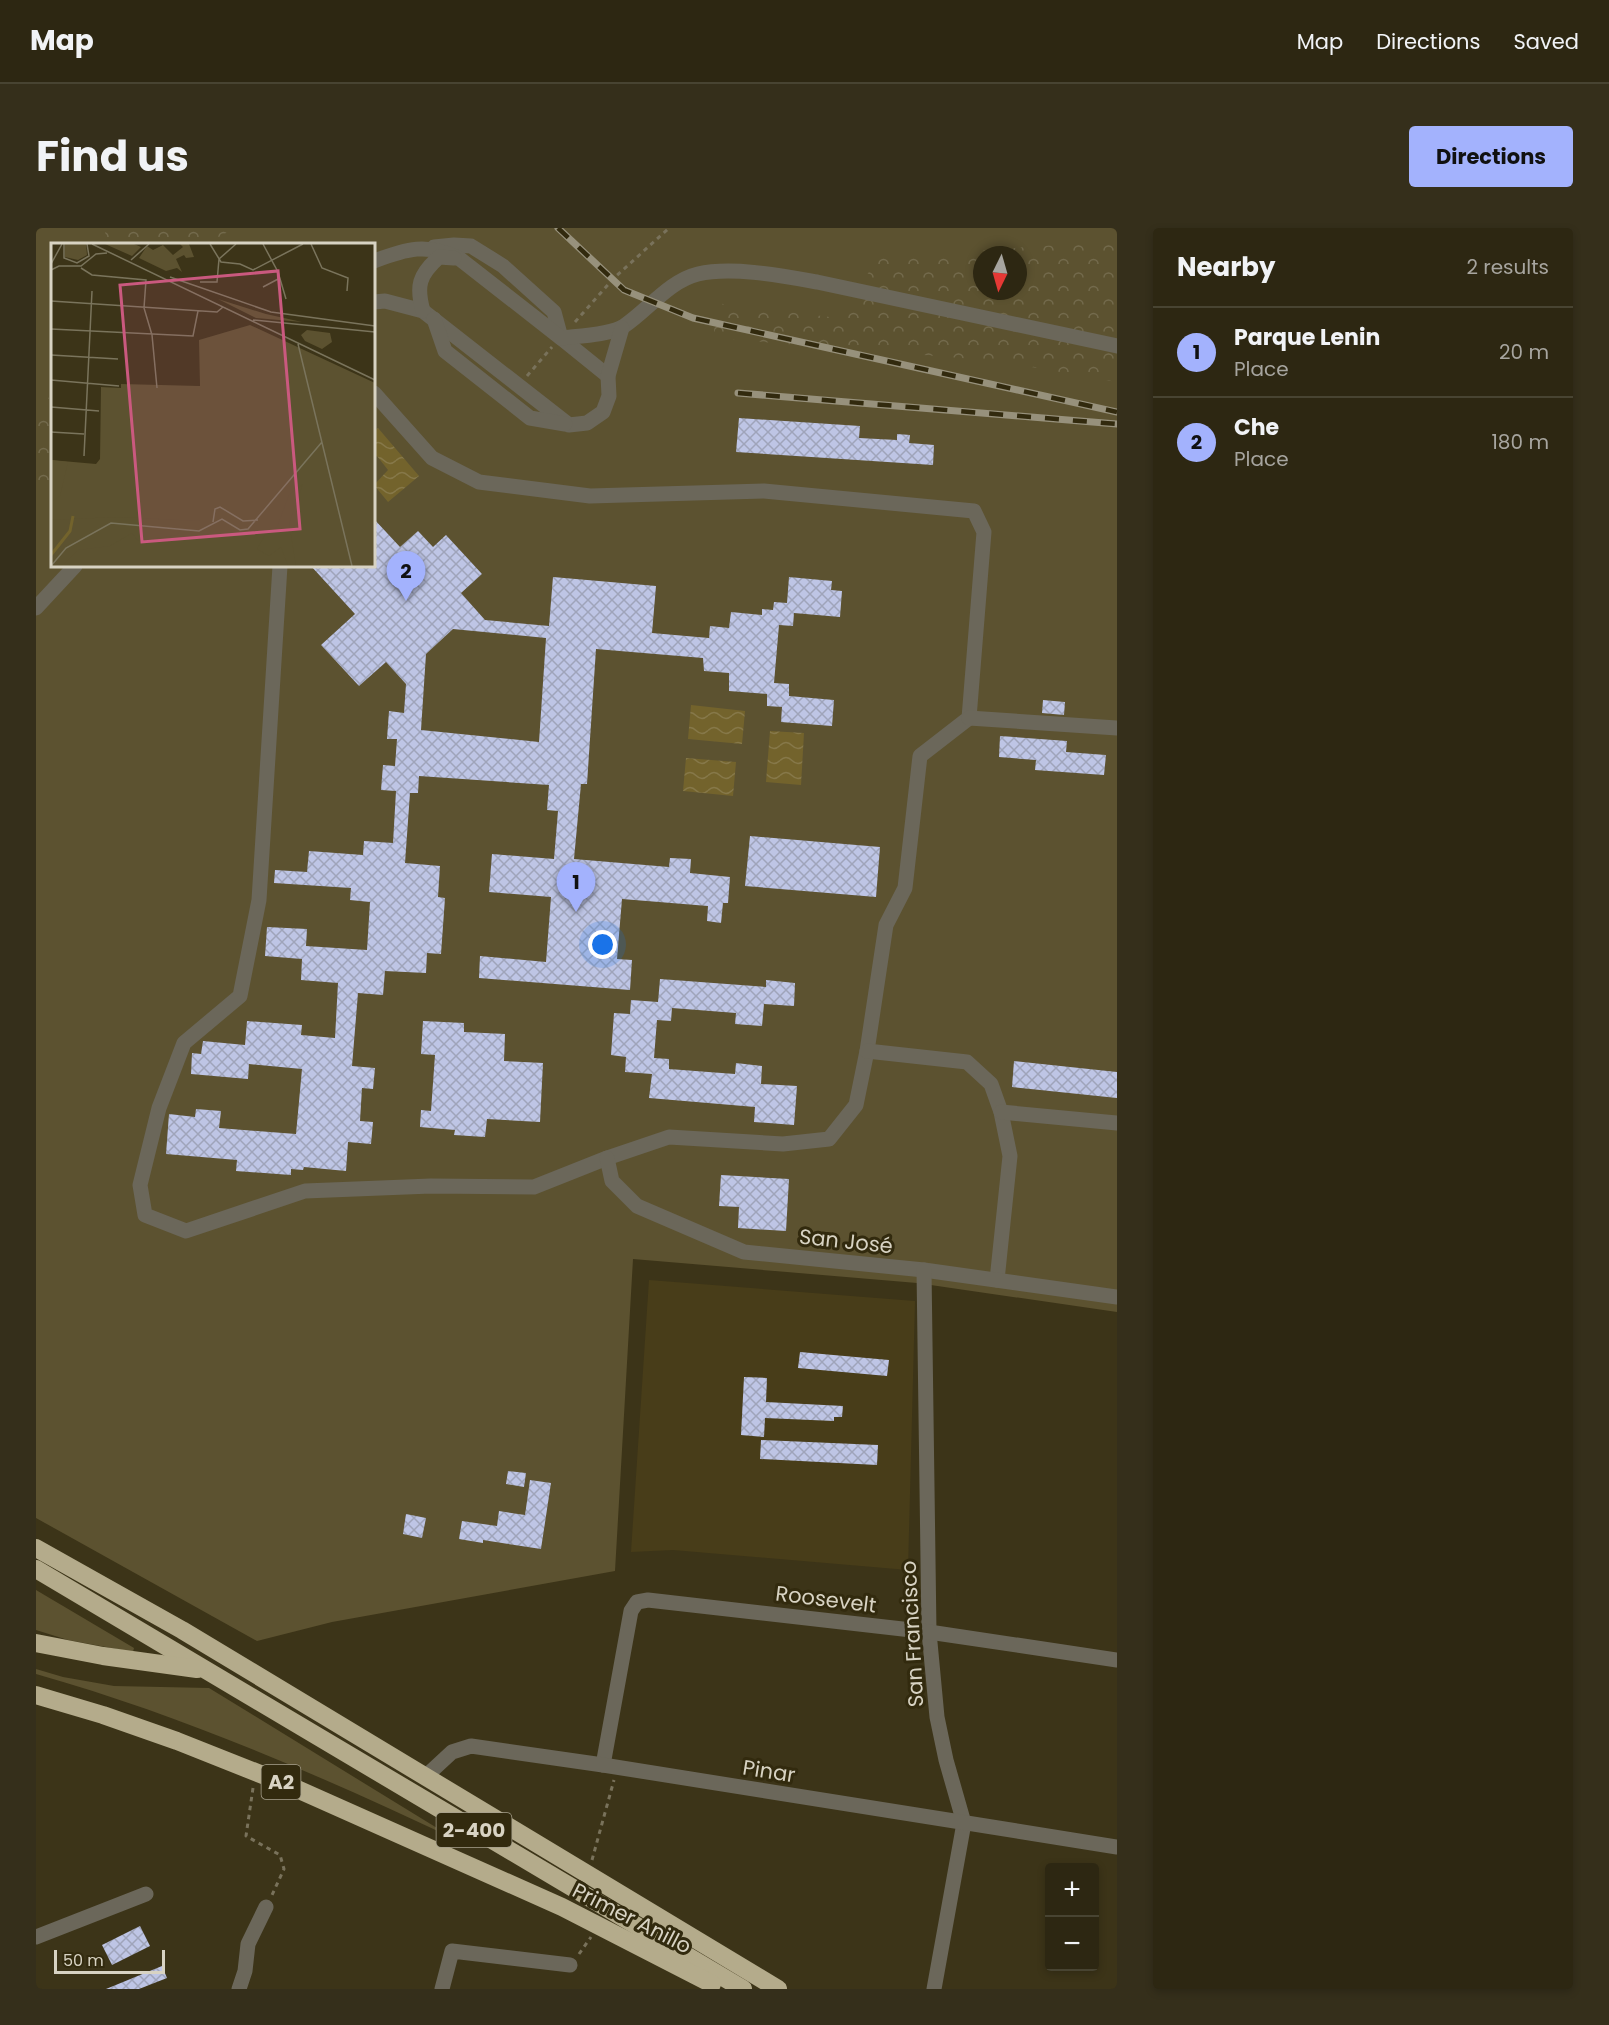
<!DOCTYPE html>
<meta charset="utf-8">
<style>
body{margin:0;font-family:Poppins,sans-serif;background:#352f1b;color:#f1f3f6}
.controls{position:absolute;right:18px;bottom:18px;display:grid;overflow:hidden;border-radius:6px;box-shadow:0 3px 9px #0003}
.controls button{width:54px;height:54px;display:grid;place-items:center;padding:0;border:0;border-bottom:2px solid #484432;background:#2d2712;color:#f1f3f6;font:30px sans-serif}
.compass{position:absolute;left:937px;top:18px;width:54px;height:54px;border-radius:50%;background:#2d2712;box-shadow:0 3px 9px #0003;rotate:185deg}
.scale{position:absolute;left:18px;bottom:15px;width:111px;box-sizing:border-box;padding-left:6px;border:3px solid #d8d3c3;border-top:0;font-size:16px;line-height:21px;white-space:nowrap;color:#d8d3c3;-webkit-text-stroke:4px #322a0e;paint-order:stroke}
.you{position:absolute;left:567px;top:717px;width:21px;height:21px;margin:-15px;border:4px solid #fff;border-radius:50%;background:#1a73e8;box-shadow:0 0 0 9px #1a73e833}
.badge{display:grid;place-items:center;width:39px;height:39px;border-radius:50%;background:#a3b2fd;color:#111;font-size:20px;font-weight:700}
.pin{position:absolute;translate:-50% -50px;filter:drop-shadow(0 2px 3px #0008)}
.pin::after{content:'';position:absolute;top:32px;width:21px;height:18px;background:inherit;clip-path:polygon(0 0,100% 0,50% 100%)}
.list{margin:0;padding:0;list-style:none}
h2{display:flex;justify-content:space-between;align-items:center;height:78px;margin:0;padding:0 24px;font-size:26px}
h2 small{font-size:20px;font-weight:400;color:#a7a59f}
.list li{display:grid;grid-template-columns:39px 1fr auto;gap:18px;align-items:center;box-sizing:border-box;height:90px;padding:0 24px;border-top:2px solid #484432}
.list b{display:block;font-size:22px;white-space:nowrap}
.list p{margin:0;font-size:20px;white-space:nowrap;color:#a7a59f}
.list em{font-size:20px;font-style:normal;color:#a7a59f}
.map{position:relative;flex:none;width:1081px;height:1761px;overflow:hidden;border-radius:6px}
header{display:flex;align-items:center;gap:36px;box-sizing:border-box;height:84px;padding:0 30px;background:#2d2712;border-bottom:2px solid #484432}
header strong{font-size:28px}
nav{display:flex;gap:33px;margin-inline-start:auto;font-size:21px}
.intro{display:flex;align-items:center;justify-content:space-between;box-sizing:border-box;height:144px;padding:0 36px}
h1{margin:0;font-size:42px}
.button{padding:15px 27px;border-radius:6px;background:#a3b2fd;color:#111;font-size:21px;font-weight:700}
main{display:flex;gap:36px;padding:0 36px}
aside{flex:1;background:#2d2712;border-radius:6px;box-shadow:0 3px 9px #0003}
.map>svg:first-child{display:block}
.built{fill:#483d19}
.green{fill:#5c5230;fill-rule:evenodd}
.forest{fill:url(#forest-crowns);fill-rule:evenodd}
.water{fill:url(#water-waves)}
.building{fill:url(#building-cross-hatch);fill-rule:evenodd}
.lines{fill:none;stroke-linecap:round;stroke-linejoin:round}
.path{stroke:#79725b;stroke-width:3;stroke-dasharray:4.5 4.5;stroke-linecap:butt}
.minor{stroke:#6b675a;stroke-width:15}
.highway{stroke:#b4ab8b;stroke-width:18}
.rail-casing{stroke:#97917c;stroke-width:7}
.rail{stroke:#322a0e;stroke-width:4.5;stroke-dasharray:14;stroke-linecap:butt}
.labels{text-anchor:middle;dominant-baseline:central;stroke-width:6;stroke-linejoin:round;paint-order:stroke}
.shield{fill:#322a0e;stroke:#a6a08d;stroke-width:1.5}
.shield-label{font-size:20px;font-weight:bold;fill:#d8d3c3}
.street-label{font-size:21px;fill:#d8d3c3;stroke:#322a0e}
.inset-river{fill:none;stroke:#73632c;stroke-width:3}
.inset-road{fill:none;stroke:#7a745c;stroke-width:1.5}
.view{fill:#ca597f;fill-opacity:0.15;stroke:#ca597f;stroke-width:3}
.inset-edge{fill:none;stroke:#d8d3c3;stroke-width:3}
</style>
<header>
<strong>Map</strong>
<nav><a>Map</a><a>Directions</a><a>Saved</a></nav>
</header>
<div class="intro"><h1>Find us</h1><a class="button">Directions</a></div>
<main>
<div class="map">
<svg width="1081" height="1761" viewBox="0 0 1081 1761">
<defs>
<pattern id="forest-crowns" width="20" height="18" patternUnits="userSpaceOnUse" patternTransform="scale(1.5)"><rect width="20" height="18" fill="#5c5230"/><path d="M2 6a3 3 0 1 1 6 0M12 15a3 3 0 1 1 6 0" fill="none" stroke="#736a4c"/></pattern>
<pattern id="water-waves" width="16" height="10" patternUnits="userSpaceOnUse" patternTransform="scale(1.5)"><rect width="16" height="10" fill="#73632c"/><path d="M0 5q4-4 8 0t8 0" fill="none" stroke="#867849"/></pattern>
<pattern id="building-cross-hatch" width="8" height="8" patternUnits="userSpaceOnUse" patternTransform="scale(1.5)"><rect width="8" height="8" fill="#bec5e5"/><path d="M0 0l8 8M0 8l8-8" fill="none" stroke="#9fa4ba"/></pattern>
</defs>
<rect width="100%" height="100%" fill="#3c3418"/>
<!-- built -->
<polygon class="built" points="613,1052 879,1073 872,1342 637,1322 595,1324"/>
<!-- green -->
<g class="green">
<path d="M0 0H1081V1084L881 1055 597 1031 579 1343 296 1394 221 1413 0 1290ZM16 16H338V338H16ZM946 27H982V63H946Z"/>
<polygon points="0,1362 98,1420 97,1424 32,1412 0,1402"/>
<path d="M0 1441 27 1449 78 1458 173 1460 419 1611C283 1547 145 1487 0 1446Z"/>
</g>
<!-- forest -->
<g class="forest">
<polygon points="69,0 199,0 170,16 70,16"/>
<path d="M1081 13V154L962 133 678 110 679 75 802 90 843 29ZM946 27H982V63H946Z"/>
<polygon points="16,162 16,258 0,269 0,197"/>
</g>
<!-- water -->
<g class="water">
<polygon points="342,200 383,248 352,274 338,257 352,242 341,228 338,230 338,203"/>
<polygon points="655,477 709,483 706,516 652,511"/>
<polygon points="734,503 768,505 765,557 730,554"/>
<polygon points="650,530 700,534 697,568 647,563"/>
</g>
<!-- building -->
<g class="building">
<polygon points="703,190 824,198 823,210 861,212 861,206 874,207 873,215 898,217 897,237 700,224"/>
<path d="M338 291 364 319 382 303 397 319 410 307 446 346 425 365 449 392 513 398 517 349 620 358 616 405 673 410 674 398 693 400 695 384 726 387V381L737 382 738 374 751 375 753 349 796 353 795 362 806 363 804 389 758 385 757 398 743 397 738 455 753 456V468L798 472 796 498 745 494 746 479 731 478V466L693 463V445L668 443 667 430 560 421 551 556H545L538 631 633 639 634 630 655 631 654 645 694 649 692 675H687L685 695 671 693 672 678 586 671 581 731 596 732 594 762 443 750 444 728 510 734 515 669 453 664 456 626 518 631 522 583 511 582 513 557 383 548 382 565H374L369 635 404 638 402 669 409 670 405 726 391 725 390 745 349 743 347 767 322 765 316 838 339 840 337 861 326 860 324 893 337 894 335 916 312 914 310 943 268 939 267 942 255 941V947L200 943 201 932 130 926 133 886 159 889 160 881 185 883 183 900 260 906 266 841 213 836 212 851 155 846 156 825 165 826 167 813 209 817 211 793 266 797 265 807 299 810 302 755 265 752 266 731 229 728 231 699 271 701 270 718 331 722 334 674 314 672 315 660 238 655 239 642 271 644 273 623 327 627 328 613 357 615 360 563 345 562 347 537 359 538 361 511H351L353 483 368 485 370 456 350 434 323 458 285 417 319 386 275 338H338ZM417 401 510 410 503 514 385 502 390 426Z"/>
<polygon points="1007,472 1029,474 1028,487 1006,485"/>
<polygon points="964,508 1031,513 1030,524 1070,527 1068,547 999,542 1000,532 963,529"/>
<polygon points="714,608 844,619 840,669 709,658"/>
<polygon points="624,751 730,759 730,752 759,755 758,778 728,776 726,798 699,796 700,785 636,780 635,793 621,792 618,830 633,831 633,841 699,846 700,835 726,838 725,856 761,858 758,897 718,894 719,879 613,870 616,846 589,844 590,829 575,827 578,785 594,786 595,772 622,774"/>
<polygon points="387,793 428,795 428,804 469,806 468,833 507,835 504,894 451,891 449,909 418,907 419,902 384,899 385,882 395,883 399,827 385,826"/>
<polygon points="978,833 1081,844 1081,870 976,859"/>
<polygon points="685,947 753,951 750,1003 702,1000 703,979 683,978"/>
<polygon points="764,1124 853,1132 851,1148 762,1140"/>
<polygon points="708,1149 731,1150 730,1174 807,1178 806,1189 798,1189 798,1193 729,1190 728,1209 705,1207"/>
<polygon points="725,1212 842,1217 841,1237 724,1231"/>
<polygon points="472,1243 490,1245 488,1259 470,1256"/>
<polygon points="494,1252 515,1255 505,1321 447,1312 447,1315 423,1311 426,1293 461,1298 463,1283 489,1287"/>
<polygon points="370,1286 390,1290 386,1310 367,1306"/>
<polygon points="104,1698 114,1718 76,1737 66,1717"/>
<polygon points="126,1738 131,1750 103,1761 70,1761"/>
</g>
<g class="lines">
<!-- path -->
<g class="path">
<polyline points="539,94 577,51 633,0"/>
<polyline points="491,148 516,119"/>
<polyline points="217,1560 210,1608 244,1627 248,1641 236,1667"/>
<polyline points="556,1632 578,1552"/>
<polyline points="543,1726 555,1709"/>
</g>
<!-- minor -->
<g class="minor">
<polyline points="398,19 418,17 435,18 467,38 518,84 525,110 572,148"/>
<path d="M338 33C370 21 391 14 424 31L525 110C541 108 574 107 588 98 612 82 633 53 662 46 696 38 747 48 781 54L1081 118"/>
<polyline points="338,74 349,73 387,83 533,197 551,195 567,184 573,168 572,148 586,100"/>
<path d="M387 83C380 58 383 47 403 29L418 30"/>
<polyline points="398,91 409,123 494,190 529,196"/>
<polyline points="244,338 223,672 204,768 148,815 123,880 104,957 109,987 150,1003 269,963 395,958 498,959 571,930 633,909 747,916 793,911 820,877 831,823 850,697 869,660 884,528 933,490 948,304 938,283 728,263 554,268 443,254 396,230 338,165"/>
<polyline points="0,380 39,338"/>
<polyline points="933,490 1081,500"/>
<polyline points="831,823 931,834 955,856 965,884 974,928 961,1052"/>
<polyline points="965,884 1081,895"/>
<polyline points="571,930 576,953 601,978 708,1024 888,1042 1081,1069"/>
<polyline points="888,1042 893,1404 901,1489 910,1532 928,1595 898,1761"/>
<polyline points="567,1537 595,1383 601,1374 612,1372 893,1404 1081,1432"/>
<polyline points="389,1549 416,1524 435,1518 567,1537 1081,1619"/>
<polyline points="0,1709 110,1666"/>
<polyline points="203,1761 209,1743 212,1716 230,1679"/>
<polyline points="406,1761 416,1723 534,1737"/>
</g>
<!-- highway -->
<g class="highway">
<polyline points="0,1320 146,1402 742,1761"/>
<polyline points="0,1341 707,1761"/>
<polyline points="0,1415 67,1428 161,1441"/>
<polyline points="0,1467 67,1487 141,1513 252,1557 526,1679 676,1756"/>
</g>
<defs>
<g id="rail">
<polyline points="522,0 588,62 657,90 1081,184"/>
<polyline points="702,165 1081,196"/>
</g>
</defs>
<!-- rail casing -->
<use href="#rail" class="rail-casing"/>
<!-- rail -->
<use href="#rail" class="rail"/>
</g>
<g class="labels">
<!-- shield labels -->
<g class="shield">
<rect x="225.5" y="1537" width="39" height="34" rx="4.5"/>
<rect x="400.5" y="1585" width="75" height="34" rx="4.5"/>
</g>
<g class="shield-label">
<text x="245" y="1554">A2</text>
<text x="438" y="1602">2-400</text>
</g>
<!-- street labels -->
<g class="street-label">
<text transform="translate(810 1013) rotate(6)">San José</text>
<text transform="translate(790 1371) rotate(7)">Roosevelt</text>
<text transform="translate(876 1406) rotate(-93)">San Francisco</text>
<text transform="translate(733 1543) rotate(9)">Pinar</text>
<text transform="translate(596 1690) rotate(27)">Primer Anillo</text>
</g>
</g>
<!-- overview -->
<g transform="translate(15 15)">
<rect width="324" height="324" fill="#3c3418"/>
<path d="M14 1H35L36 12 27 17 14 14ZM167 56 215 71 251 79 205 75ZM199 82 324 140V323H0V217L45 221 49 216 50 144 70 145V141L149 143 148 97ZM256 87 279 90 281 99 271 106 254 98 250 92Z" fill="#5c5230"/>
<path d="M54 1H83L90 4 81 13ZM129 1H138L143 14 135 15 133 12 125 16 131 29 126 25 115 28 88 15 96 3 102 7 112 2 122 12 132 4ZM0 217 17 219 9 253 0 259ZM252 241 238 280 245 323H237L230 304 218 313 206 306 214 292 226 284 238 252ZM66 274 149 278V283H131L126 292 87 298 81 290 59 303 27 307 13 321H0V277Z" fill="#5c5230"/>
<path class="inset-river" d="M0 312 19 288 22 273"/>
<path class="inset-road" d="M13 1V15L26 20 38 13 36 1M41 1 324 137M159 1 170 19 189 21 202 27 252 1M212 1 227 29 235 56M260 1 271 25 297 35 296 48M80 17 98 1M0 21 11 1M30 25 41 32 95 37 93 65 101 92 106 145M0 27 8 23H30L45 11 56 10M119 34 220 69 324 83M149 39H166L168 16 185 1M212 44 229 35M0 58 166 69 172 64M202 77 324 89M0 86 142 93 147 68M247 101 301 323M0 112 67 116M0 137 68 143M0 164 48 168M0 189 33 191M33 213 41 48M162 279 164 266 169 264 192 278 207 277M0 323 15 305 60 280 148 288 171 276 189 287 197 286 271 199"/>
<path class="view" d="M227 28 249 286 91 299 69 42Z"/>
<rect width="324" height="324" class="inset-edge"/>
</g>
</svg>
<div class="controls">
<button>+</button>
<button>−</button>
</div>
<svg class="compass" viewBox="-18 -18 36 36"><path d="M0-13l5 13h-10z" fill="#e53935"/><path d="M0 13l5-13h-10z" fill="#a7a59f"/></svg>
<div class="scale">50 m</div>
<div class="you"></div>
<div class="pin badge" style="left:540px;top:684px">1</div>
<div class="pin badge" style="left:370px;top:373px">2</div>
</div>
<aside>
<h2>Nearby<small>2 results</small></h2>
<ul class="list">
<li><span class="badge">1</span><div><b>Parque Lenin</b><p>Place</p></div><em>20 m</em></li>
<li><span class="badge">2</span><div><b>Che</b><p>Place</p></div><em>180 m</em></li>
</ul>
</aside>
</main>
